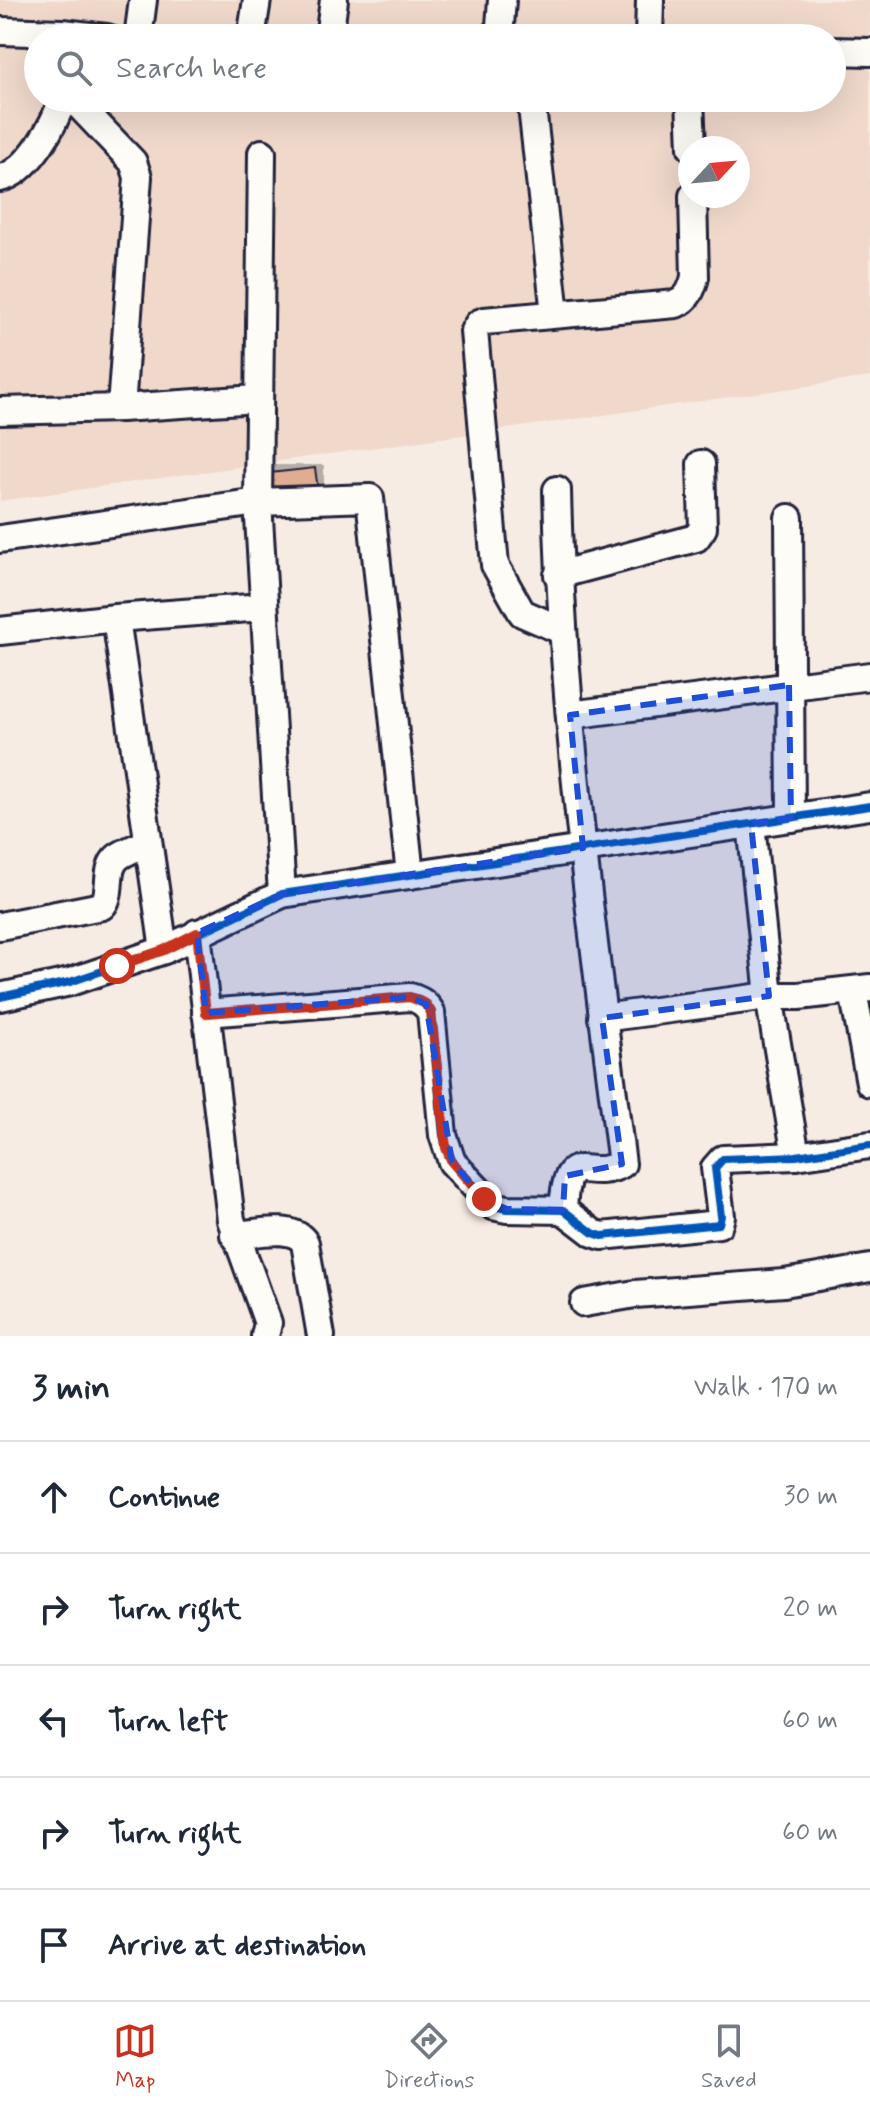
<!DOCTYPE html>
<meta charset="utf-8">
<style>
body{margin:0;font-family:Mynerve,sans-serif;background:#f2f2f3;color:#1f2937}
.compass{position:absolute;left:678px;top:136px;width:72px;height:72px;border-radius:50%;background:#fff;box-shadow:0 8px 32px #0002;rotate:64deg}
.stop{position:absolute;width:24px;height:24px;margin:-18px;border:6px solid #c8321e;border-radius:50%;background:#fff}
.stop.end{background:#c8321e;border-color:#fff;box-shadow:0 2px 8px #0008}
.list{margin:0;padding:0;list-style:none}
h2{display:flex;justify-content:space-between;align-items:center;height:104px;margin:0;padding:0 32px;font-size:34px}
h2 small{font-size:26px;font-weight:400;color:#747a83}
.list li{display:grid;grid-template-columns:52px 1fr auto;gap:24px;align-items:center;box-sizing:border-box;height:112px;padding:0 32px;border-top:2px solid #e0e1e3}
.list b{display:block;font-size:30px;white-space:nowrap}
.list em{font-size:26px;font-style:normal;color:#747a83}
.icon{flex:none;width:44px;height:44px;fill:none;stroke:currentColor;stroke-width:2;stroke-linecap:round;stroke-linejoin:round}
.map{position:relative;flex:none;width:870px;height:1336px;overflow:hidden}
.search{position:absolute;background:#fff;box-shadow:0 8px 32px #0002;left:24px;right:24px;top:24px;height:88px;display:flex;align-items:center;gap:20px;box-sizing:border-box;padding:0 28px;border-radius:44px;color:#747a83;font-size:30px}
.sheet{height:664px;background:#fff}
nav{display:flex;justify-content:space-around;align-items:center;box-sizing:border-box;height:112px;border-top:2px solid #e0e1e3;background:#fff;font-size:22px;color:#747a83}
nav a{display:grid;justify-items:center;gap:4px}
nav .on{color:#c8321e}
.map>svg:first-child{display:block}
.built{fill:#f0d9cb;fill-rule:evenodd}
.building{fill:#e0ad93;stroke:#22223b;stroke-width:2;filter:url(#shadow)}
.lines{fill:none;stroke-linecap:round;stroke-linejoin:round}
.minor-casing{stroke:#22223b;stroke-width:32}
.minor{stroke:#fdfcf7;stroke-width:26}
.cycleway-casing{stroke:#fdfcf7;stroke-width:13}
.cycleway{stroke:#0057b8;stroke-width:8}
.route{stroke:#c8321e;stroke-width:10}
.marked{fill:#1d4ed8;fill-opacity:0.2;stroke:#1d4ed8;stroke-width:6;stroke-dasharray:16 10;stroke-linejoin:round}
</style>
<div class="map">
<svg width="870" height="1336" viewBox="0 0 870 1336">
<defs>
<filter id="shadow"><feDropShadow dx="7" dy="-7" stdDeviation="0" flood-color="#0004"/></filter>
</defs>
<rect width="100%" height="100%" fill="#f7ece3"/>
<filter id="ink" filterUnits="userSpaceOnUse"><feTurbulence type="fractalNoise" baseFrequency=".0125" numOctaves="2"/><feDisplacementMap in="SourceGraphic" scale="16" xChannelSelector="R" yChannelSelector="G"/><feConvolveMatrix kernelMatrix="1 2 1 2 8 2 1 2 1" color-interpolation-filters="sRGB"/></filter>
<g filter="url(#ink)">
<!-- built -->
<path class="built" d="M0 0H870V377L0 501ZM38 38H832V98H38ZM690 148H738V196H690Z"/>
<!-- building -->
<polygon class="building" points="315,468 318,490 264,497 261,474"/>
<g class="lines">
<defs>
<g id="minor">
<polyline points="0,31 63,33 107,38"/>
<polyline points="138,38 143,0"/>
<polyline points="251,38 257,0"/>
<polyline points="329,38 334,0"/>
<polyline points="499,38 502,0"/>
<polyline points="649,38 650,0"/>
<polyline points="832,51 870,52"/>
<polyline points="72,98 133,162 138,177 121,408"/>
<polyline points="531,98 555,314"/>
<polyline points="690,98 692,148"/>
<polyline points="262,153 258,502 282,894"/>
<path d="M0 178C28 173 55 124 63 98"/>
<polyline points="0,411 121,408 257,399"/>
<path d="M557 490C562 715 593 940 622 1164 584 1184 567 1142 563 1210"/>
<polyline points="789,518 791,818"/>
<polyline points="0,539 258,502 370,498 410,875"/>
<polyline points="558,575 696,538 703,528 701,464"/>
<polyline points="116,618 164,950"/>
<path d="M561 630 522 613 495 565 474 331 479 323 484 321 676 304C688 299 692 289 695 277L693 196"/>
<polyline points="0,631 116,618 263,607"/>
<polyline points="570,715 870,676"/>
<polyline points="751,824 769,996 796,1156"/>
<path d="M0 926 102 906C114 893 103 869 118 857 126 851 139 847 148 842"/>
<polyline points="197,933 231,1220 268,1323 265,1336"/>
<polyline points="853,991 870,1083"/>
<polyline points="0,997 70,982 164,950 282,894 870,806"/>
<path d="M206 1013 410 997C420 1000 425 1003 431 1012L443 1135 452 1162 493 1206 507 1209 563 1210 593 1233 602 1236 719 1224 721 1216 715 1168 723 1159 796 1156 870 1145"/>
<polyline points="602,1018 769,996 799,996 870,988"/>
<path d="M234 1235C255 1234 293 1223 305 1243L321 1336"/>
<polyline points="584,1303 635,1294 784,1283 870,1268"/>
</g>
</defs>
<!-- minor casing -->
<use href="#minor" class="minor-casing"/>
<!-- minor -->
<use href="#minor" class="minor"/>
<defs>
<g id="cycleway">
<polyline points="0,997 70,982 164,950 282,894 870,806"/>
<path d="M206 1013 410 997C420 1000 425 1003 431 1012L443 1135 452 1162 493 1206 507 1209 563 1210 593 1233 602 1236 719 1224 721 1216 715 1168 723 1159 796 1156 870 1145"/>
</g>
</defs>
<!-- cycleway casing -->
<use href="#cycleway" class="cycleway-casing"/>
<!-- cycleway -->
<use href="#cycleway" class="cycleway"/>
</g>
</g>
<g class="lines" filter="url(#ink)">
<!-- route -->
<polyline class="route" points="117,966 164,950 197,933 206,1013 410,997 426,1004 431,1012 446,1148 452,1162 484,1199"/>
</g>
<!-- marked area -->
<path class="marked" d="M789 685 791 818 751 824 769 996 602 1018 622 1164 565 1176 563 1210 507 1209 484 1199 452 1162 426 1004 410 997 206 1013 197 933 282 894 583 848 570 715Z"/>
</svg>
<svg class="compass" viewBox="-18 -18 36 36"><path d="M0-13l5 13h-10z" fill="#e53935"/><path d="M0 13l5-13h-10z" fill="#747a83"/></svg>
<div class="stop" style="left:117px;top:966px"></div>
<div class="stop end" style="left:484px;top:1199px"></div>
<div class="search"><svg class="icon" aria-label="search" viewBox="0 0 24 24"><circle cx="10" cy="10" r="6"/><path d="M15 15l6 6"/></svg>Search here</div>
</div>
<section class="sheet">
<h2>3 min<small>Walk · 170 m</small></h2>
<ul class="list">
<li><svg class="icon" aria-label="ahead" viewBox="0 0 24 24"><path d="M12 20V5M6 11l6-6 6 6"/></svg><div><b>Continue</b></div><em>30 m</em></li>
<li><svg class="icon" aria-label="right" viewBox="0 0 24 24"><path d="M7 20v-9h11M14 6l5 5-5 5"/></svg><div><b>Turn right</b></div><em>20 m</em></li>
<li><svg class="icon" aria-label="left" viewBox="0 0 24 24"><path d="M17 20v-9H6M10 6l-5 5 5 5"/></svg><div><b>Turn left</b></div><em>60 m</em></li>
<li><svg class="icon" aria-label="right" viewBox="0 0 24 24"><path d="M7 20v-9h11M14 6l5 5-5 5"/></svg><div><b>Turn right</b></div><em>60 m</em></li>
<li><svg class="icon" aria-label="arrive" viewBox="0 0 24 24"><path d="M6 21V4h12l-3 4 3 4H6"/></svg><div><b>Arrive at destination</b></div></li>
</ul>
</section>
<nav>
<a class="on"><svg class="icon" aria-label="map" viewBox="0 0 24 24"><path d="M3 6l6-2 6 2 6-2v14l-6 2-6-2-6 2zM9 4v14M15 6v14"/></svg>Map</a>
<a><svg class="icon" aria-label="directions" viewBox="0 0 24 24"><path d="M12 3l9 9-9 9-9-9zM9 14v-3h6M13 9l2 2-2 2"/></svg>Directions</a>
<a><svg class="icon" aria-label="saved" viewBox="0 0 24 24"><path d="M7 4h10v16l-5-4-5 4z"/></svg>Saved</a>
</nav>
